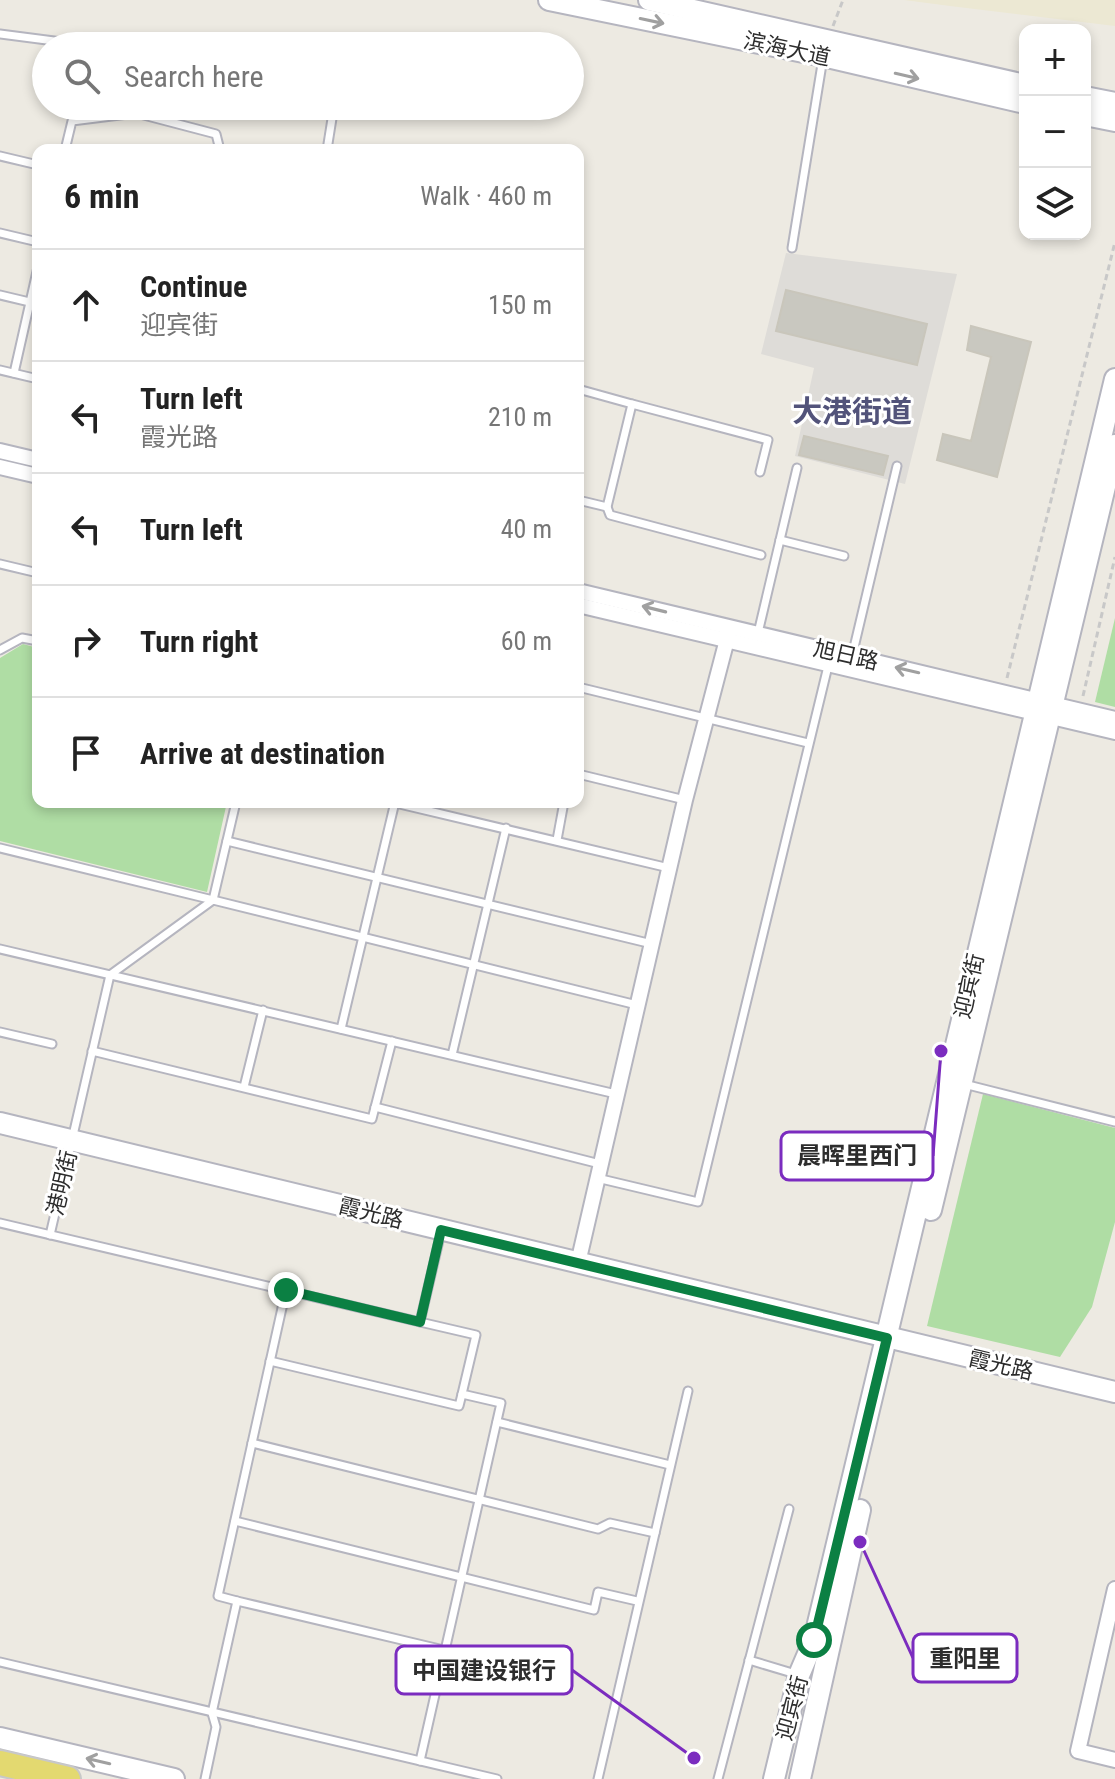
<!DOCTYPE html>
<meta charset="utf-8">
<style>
body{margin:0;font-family:"Roboto Condensed","Noto Sans SC",sans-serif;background:#f6f6f6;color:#222}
.controls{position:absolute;right:24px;top:24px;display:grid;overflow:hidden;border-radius:16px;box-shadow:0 4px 12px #0003}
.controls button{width:72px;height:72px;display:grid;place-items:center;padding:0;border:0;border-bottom:2px solid #e0e0e0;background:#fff;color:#222;font:40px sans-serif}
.stop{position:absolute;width:24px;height:24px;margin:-18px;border:6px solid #0b8043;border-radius:50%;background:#fff}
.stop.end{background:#0b8043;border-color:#fff;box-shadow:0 2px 8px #0008}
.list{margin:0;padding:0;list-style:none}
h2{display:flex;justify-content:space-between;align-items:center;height:104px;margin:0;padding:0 32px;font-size:34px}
h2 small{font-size:26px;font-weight:400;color:#767676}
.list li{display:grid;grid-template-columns:52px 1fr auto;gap:24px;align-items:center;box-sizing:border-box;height:112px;padding:0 32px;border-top:2px solid #e0e0e0}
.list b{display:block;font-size:30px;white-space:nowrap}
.list p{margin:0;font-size:26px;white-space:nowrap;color:#767676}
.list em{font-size:26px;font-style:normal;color:#767676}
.icon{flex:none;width:44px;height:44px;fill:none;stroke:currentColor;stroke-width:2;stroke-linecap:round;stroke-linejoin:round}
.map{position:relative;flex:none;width:1115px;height:1779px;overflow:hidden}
.search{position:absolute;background:#fff;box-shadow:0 4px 12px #0003;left:32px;top:32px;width:552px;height:88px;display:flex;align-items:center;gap:20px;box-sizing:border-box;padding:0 28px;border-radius:44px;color:#767676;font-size:30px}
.panel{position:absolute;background:#fff;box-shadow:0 4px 12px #0003;left:32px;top:144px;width:552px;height:664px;border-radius:16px}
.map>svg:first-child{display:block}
.education{fill:#ece8d3}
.green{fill:#afdda4}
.plaza{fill:#dedcd8}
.building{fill:#c9c8c0;stroke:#c9c6bb;stroke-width:2}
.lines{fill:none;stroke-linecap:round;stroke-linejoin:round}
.lane-casing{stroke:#b5b5bf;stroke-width:11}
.street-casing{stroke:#b5b5bf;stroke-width:18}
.secondary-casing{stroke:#b5b5bf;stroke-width:24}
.primary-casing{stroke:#c8c8c8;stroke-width:28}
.path{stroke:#c8c8c8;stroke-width:3;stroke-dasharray:6 4;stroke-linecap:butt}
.lane{stroke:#fff;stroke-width:7}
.street{stroke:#fff;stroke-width:14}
.secondary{stroke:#fff;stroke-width:20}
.primary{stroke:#e3d970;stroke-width:24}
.oneway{stroke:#a0a0a0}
.route{stroke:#0b8043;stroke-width:10}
.labels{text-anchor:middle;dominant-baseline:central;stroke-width:6;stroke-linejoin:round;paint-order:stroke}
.street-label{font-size:22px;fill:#2d2d2d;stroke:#fff}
.district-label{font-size:30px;font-weight:bold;fill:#52537a;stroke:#fff}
.leader{fill:none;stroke:#7b2cbf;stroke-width:3}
.callout-dot{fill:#7b2cbf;stroke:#fff;stroke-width:3}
.callout{fill:#fff;stroke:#7b2cbf;stroke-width:3}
.callout-label{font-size:24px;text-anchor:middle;font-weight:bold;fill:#2d2d2d}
</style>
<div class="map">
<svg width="1115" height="1779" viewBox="0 0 1115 1779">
<rect width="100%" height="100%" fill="#edeae2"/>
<!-- education -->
<polygon class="education" points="904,0 1115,0 1115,26 950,6"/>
<!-- green -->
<g class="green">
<polygon points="1115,618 1115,707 1095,702"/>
<polygon points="23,644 38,648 38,802 227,802 207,892 0,841 0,658"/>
<polygon points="983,1094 1115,1128 1115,1222 1092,1307 1060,1357 927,1326"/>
</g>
<!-- plaza -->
<polygon class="plaza" points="786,253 957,274 905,484 795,456 814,368 761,354"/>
<!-- building -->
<g class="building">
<polygon points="786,290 927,324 917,365 776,331"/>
<polygon points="971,326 1031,342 997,477 937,460 943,434 971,441 991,357 967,350"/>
<polygon points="804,436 888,456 883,475 799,455"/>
</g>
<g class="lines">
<defs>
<g id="lane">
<polyline points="0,34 93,46"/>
<polyline points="65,150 72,121 136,113 216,134 220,150"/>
<polyline points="327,150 334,106"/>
<polyline points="0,156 38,165"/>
<polyline points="0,233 38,242"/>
<polyline points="792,248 823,58"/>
<polyline points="0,295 38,304"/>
<polyline points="0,370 38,379"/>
<polyline points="14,373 38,267"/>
<polyline points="578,389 632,404 607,507 578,500"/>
<polyline points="632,404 768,440 760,472"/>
<polyline points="607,507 610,515 761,555"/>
<polyline points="780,540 844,556"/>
<polyline points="0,564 38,573"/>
<polyline points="758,633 797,468"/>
<polyline points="0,650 22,638 38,641"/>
<polyline points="852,656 897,466"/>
<polyline points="578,687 808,743"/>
<polyline points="578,774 685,800"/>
<polyline points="391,802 669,868"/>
<polyline points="557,840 564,802"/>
<polyline points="227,841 652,944"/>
<polyline points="0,848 213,900 236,802"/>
<polyline points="0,949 616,1094"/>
<polyline points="341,1029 395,802"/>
<polyline points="0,1032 52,1044"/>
<polyline points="92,1051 372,1119 392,1041"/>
<polyline points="452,1055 506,828"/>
<polyline points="964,1084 1115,1122"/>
<polyline points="244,1087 263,1010"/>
<polyline points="375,1107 600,1164"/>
<polyline points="597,1178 698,1202 829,662"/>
<polyline points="0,1223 420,1322 441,1232"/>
<polyline points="50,1235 110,975 213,900 637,1005"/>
<polyline points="420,1322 476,1335 462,1394 501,1403 420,1761"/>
<polyline points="270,1361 459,1406 462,1394"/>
<polyline points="497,1422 670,1465"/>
<polyline points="252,1443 598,1529 610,1523 655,1533"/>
<polyline points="235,1521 594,1610 598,1592 637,1601"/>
<polyline points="237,1601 444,1650"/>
<polyline points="749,1660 799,1675"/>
<polyline points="0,1662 497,1779"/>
<polyline points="205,1779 216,1727 212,1713 237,1601 218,1596 286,1290"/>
<polyline points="598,1779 688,1391"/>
<polyline points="718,1779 789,1509"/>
</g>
<g id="street">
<polyline points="0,451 38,460"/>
<polyline points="0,467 38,476"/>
<polyline points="578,591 1115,719"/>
<polyline points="578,605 1115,732"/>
<polyline points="578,1263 685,800 730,628"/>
<polyline points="1115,1589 1078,1751 1115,1760"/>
</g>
<g id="secondary">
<polyline points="549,0 823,56 1025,103"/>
<polyline points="649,0 1025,85"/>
<polyline points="1085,97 1115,103"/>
<polyline points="1085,115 1115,121"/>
<polyline points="0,1123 1115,1392"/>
<polyline points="931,1210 1115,445"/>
<polyline points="0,1738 174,1779"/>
<polyline points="774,1779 799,1675 814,1640 1115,379"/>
<polyline points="800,1779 860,1510"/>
</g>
<polyline id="primary" points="0,1763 68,1779"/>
</defs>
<!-- lane casing -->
<use href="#lane" class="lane-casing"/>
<!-- street casing -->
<use href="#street" class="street-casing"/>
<!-- secondary casing -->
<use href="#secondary" class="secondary-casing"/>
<!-- primary casing -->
<use href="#primary" class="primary-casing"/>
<!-- path -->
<g class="path">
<polyline points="833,26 843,0"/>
<polyline points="1007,678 1115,242"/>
<polyline points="1083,696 1115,557"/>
</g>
<!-- lane -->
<use href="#lane" class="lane"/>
<!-- street -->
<use href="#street" class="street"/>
<!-- secondary -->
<use href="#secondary" class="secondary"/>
<!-- primary -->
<use href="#primary" class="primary"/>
</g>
<!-- one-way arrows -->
<defs><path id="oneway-shaft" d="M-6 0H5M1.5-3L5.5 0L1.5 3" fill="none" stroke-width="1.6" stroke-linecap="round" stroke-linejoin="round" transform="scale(2)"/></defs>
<g class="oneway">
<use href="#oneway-shaft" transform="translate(652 21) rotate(12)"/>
<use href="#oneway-shaft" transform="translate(907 76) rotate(13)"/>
<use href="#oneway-shaft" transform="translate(654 609) rotate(-166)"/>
<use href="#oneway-shaft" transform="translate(907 670) rotate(-167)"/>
<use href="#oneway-shaft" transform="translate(98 1761) rotate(-167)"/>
</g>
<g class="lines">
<!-- route -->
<polyline class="route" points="286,1290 420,1322 441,1230 887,1338 814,1640"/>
</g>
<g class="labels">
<!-- street labels -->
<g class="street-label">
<text transform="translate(787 49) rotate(12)">滨海大道</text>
<text transform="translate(846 655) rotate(13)">旭日路</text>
<text transform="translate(969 986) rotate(-77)">迎宾街</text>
<text transform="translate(62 1183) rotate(-77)">港明街</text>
<text transform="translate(371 1213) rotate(14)">霞光路</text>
<text transform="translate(1001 1365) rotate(13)">霞光路</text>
<text transform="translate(792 1708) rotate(-75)">迎宾街</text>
</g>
<!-- district labels -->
<g class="district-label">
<text x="852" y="411">大港街道</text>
</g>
</g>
<!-- callouts -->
<path class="leader" d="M941 1051L933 1156M860 1542L913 1658M694 1758L572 1670"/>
<g class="callout-dot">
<circle cx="941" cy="1051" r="8"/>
<circle cx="860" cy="1542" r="8"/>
<circle cx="694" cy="1758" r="8"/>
</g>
<g class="callout">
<rect x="781" y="1132" width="152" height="48" rx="8"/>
<rect x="913" y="1634" width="104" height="48" rx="8"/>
<rect x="396" y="1646" width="176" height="48" rx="8"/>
</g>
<g class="callout-label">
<text x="857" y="1164">晨晖里西门</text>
<text x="965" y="1667">重阳里</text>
<text x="484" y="1679">中国建设银行</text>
</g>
</svg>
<div class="controls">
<button>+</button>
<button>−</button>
<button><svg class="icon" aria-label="layers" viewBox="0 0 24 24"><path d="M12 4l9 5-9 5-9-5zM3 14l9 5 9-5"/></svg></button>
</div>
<div class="stop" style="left:814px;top:1640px"></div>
<div class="stop end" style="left:286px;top:1290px"></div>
<div class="search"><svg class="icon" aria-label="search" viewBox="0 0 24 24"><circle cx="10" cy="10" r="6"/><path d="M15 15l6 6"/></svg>Search here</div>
<section class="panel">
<h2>6 min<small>Walk · 460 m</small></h2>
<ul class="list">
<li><svg class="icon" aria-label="ahead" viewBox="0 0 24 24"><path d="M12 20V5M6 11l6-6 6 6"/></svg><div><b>Continue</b><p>迎宾街</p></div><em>150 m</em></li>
<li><svg class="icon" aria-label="left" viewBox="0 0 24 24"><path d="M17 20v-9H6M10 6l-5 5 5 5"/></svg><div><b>Turn left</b><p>霞光路</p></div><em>210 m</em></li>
<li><svg class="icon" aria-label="left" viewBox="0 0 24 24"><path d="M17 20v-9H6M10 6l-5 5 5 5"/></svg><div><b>Turn left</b></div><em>40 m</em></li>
<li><svg class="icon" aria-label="right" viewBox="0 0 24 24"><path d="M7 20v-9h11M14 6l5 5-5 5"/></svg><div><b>Turn right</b></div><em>60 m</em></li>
<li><svg class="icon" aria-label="arrive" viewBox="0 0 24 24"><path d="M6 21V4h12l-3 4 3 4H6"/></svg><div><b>Arrive at destination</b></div></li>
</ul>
</section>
</div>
